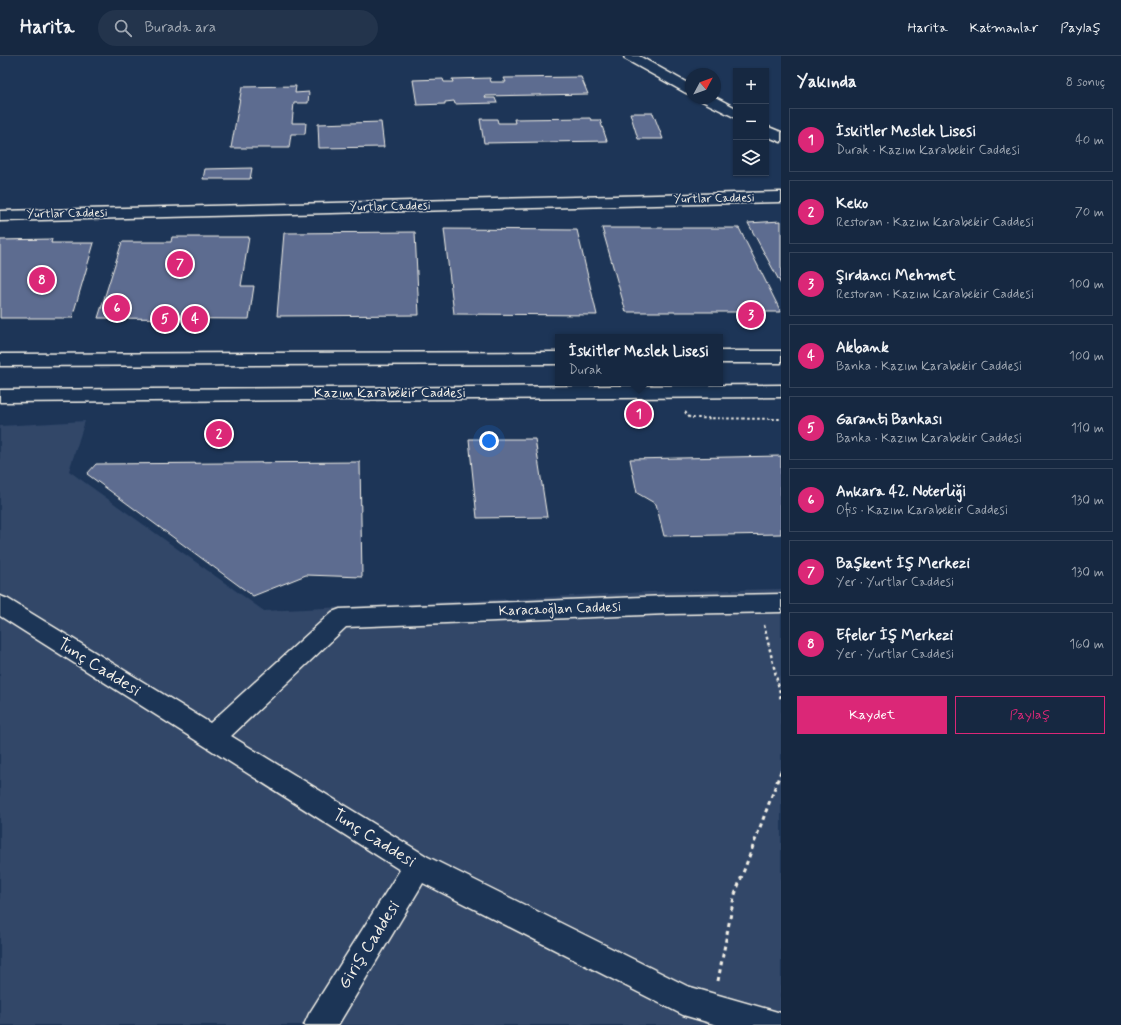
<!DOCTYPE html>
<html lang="tr">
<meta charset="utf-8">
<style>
body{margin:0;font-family:Mynerve,sans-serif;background:#23344c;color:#f1f3f6}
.controls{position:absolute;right:12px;top:12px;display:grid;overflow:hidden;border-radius:0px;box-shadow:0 1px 3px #0004}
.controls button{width:36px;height:36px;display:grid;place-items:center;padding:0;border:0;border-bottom:1px solid #35445a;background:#162841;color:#f1f3f6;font:20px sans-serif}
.compass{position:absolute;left:685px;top:12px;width:36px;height:36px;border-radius:50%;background:#162841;box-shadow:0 1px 3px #0004;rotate:49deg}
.you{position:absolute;left:489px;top:385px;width:14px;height:14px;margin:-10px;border:3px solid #fff;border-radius:50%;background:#1a73e8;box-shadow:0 0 0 6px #1a73e833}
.badge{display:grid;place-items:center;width:26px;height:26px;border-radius:50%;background:#db2777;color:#fff;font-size:13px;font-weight:700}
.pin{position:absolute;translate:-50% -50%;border:2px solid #fff;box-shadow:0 1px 4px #0006}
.popup{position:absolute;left:555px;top:278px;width:168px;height:52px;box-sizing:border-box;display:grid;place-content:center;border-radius:0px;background:#162841;filter:drop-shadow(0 1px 3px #0005);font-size:13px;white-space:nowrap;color:#9ea6b1}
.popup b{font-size:15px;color:#f1f3f6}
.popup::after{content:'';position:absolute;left:50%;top:100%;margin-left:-8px;border:8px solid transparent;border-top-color:#162841}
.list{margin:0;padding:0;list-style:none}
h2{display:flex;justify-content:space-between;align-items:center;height:52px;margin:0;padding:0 16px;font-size:17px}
h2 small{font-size:13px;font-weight:400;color:#9ea6b1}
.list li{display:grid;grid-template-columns:26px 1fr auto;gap:12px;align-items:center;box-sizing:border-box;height:64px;margin:0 8px 8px;padding:0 8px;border:1px solid #35445a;border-radius:0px}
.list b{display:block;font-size:15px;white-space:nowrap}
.list p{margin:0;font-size:13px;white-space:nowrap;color:#9ea6b1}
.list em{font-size:13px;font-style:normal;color:#9ea6b1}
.actions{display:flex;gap:8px;padding:12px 16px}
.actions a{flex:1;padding:9px 0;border:1px solid #db2777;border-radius:0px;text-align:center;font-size:14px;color:#db2777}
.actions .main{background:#db2777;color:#fff}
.icon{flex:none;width:22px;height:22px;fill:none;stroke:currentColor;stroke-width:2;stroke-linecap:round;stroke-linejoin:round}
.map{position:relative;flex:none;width:781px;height:969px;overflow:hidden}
header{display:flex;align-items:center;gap:24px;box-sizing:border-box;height:56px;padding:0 20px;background:#162841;border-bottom:1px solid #35445a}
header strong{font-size:19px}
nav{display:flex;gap:22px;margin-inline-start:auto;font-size:14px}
.search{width:280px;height:36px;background:#23344c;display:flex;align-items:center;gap:10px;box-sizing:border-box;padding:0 14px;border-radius:22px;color:#9ea6b1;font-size:15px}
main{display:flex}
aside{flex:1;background:#162841}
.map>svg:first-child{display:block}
.built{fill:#304668}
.building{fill:#5d6c90;stroke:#f4f1e8}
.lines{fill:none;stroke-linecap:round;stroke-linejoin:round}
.street-casing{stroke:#f4f1e8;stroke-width:3}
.secondary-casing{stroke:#f4f1e8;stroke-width:3}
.primary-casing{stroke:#f4f1e8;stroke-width:3}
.path-far2{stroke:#f4f1e8;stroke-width:2;stroke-dasharray:2.5 2.5;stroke-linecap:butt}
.path-far1{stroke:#f4f1e8;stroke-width:2.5;stroke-dasharray:3 3;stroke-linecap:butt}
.path{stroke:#f4f1e8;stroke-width:3;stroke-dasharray:4 4;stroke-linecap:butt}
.street{fill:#1d3557;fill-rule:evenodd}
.secondary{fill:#1d3557;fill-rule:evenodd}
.primary{fill:#1d3557;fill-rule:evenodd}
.labels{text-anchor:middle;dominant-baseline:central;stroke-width:3.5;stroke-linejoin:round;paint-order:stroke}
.far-street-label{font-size:12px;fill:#f4f1e8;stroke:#1d3557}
.street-label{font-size:14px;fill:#f4f1e8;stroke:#1d3557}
.near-street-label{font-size:17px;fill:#f4f1e8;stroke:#1d3557}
</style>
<header>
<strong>Harita</strong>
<div class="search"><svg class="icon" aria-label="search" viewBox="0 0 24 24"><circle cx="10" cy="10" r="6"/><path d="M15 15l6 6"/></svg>Burada ara</div>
<nav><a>Harita</a><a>Katmanlar</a><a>Paylaş</a></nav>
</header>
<main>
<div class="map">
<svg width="781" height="969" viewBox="0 0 781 969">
<rect width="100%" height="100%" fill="#1d3557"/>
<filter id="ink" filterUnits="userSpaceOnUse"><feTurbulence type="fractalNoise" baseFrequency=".025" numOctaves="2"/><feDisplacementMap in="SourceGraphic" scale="8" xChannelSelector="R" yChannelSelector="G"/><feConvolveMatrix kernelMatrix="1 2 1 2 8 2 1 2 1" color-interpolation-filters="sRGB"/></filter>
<g filter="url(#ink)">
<!-- built -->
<polygon class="built" points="85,365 69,415 264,555 649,536 781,533 781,969 0,969 0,370"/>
<!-- building -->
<g class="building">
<polygon points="581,21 588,38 485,40 486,42 495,42 497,47 455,48 454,45 445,46 445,48 417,49 413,24 443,23 444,26 453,26 452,23 490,22 491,26 506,26 504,22"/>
<polygon points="296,30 295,37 309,36 308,47 294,47 292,67 306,67 305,78 291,78 289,92 231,92 242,31"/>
<polygon points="630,57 653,57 663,83 638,83"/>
<polygon points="590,62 591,64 600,64 607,85 484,87 480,63 497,63 498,67 515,67 514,63"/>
<polygon points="381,66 384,91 319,92 318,68"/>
<polygon points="252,112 250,123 203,123 205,113"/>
<polygon points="781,165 781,228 748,167"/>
<polygon points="602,172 739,172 781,256 626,256"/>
<polygon points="444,173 577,174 597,259 454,258"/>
<polygon points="415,176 419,259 277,260 284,177"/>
<polygon points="172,181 249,181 241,230 254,230 249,263 98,262 122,186 171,186"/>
<polygon points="52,183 51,187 94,187 72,262 0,262 0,184"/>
<polygon points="469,383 535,383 547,461 477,462"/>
<polygon points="781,400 781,478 664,480 656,448 637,437 630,403"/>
<polygon points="360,406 362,521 306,519 253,540 87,418 96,408"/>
</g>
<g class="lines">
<defs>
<polygon id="street" points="781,538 781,556 667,558 346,571 231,680 428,801 687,930 781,957 781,969 717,969 683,959 423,827 338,969 304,969 309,958 400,814 0,560 0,540 8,543 210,667 332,556 340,553 667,540"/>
<g id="secondary">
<polygon points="624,0 639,0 691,29 691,38 686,37 625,3"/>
<polygon points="715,41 736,52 736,62 702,45 700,42"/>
<polygon points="766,70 781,76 781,86 766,80"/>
<polygon points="781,136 781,146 0,165 0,155"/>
</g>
<g id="primary">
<rect x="720" y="295" width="61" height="12"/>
<polygon points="558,296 558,308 0,310 0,298"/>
<polygon points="781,329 781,341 0,346 0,334"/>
</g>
</defs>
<!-- street casing -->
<use href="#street" class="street-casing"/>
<!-- secondary casing -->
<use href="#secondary" class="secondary-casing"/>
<!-- primary casing -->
<use href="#primary" class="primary-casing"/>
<!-- path-far2 -->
<polyline class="path-far2" points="685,356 690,362 781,363"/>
<!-- path-far1 -->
<polyline class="path-far1" points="764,569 781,641"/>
<!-- path -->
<g class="path">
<polyline points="780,640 781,642"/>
<polyline points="718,925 734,841 781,715"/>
</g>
<!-- street -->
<use href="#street" class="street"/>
<!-- secondary -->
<use href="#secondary" class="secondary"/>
<!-- primary -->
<use href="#primary" class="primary"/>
</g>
</g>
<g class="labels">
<!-- far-street labels -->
<g class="far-street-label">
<text transform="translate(714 143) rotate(-1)">Yurtlar Caddesi</text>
<text transform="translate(390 151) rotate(-1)">Yurtlar Caddesi</text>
<text transform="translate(67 158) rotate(-1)">Yurtlar Caddesi</text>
</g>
<!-- street labels -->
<g class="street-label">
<text x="390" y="337">Kazım Karabekir Caddesi</text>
<text transform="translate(560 553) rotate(-2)">Karacaoğlan Caddesi</text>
</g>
<!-- near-street labels -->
<g class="near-street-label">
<text transform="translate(99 611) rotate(32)">Tunç Caddesi</text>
<text transform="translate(374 782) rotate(32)">Tunç Caddesi</text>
<text transform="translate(369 889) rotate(-58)">Giriş Caddesi</text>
</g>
</g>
</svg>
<div class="controls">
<button>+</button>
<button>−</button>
<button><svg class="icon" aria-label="layers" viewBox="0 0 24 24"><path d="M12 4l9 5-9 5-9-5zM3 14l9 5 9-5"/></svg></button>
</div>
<svg class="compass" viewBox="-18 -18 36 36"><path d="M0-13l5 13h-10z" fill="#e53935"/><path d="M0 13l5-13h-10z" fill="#9ea6b1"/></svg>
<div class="you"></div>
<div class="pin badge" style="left:639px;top:358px">1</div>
<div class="popup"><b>İskitler Meslek Lisesi</b>Durak</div>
<div class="pin badge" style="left:219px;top:378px">2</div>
<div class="pin badge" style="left:751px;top:259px">3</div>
<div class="pin badge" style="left:195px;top:263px">4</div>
<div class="pin badge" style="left:165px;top:263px">5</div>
<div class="pin badge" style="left:117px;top:252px">6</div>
<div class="pin badge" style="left:180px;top:208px">7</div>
<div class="pin badge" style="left:42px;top:224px">8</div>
</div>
<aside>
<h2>Yakında<small>8 sonuç</small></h2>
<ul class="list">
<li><span class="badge">1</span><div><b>İskitler Meslek Lisesi</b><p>Durak · Kazım Karabekir Caddesi</p></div><em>40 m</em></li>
<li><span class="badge">2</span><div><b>Keko</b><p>Restoran · Kazım Karabekir Caddesi</p></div><em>70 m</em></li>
<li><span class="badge">3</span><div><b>Şırdancı Mehmet</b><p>Restoran · Kazım Karabekir Caddesi</p></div><em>100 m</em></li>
<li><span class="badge">4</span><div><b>Akbank</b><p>Banka · Kazım Karabekir Caddesi</p></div><em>100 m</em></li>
<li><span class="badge">5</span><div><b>Garanti Bankası</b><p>Banka · Kazım Karabekir Caddesi</p></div><em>110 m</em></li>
<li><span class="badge">6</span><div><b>Ankara 42. Noterliği</b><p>Ofis · Kazım Karabekir Caddesi</p></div><em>130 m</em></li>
<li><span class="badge">7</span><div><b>Başkent İş Merkezi</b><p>Yer · Yurtlar Caddesi</p></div><em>130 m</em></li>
<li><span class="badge">8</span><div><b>Efeler İş Merkezi</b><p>Yer · Yurtlar Caddesi</p></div><em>160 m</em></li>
</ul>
<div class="actions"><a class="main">Kaydet</a><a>Paylaş</a></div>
</aside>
</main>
